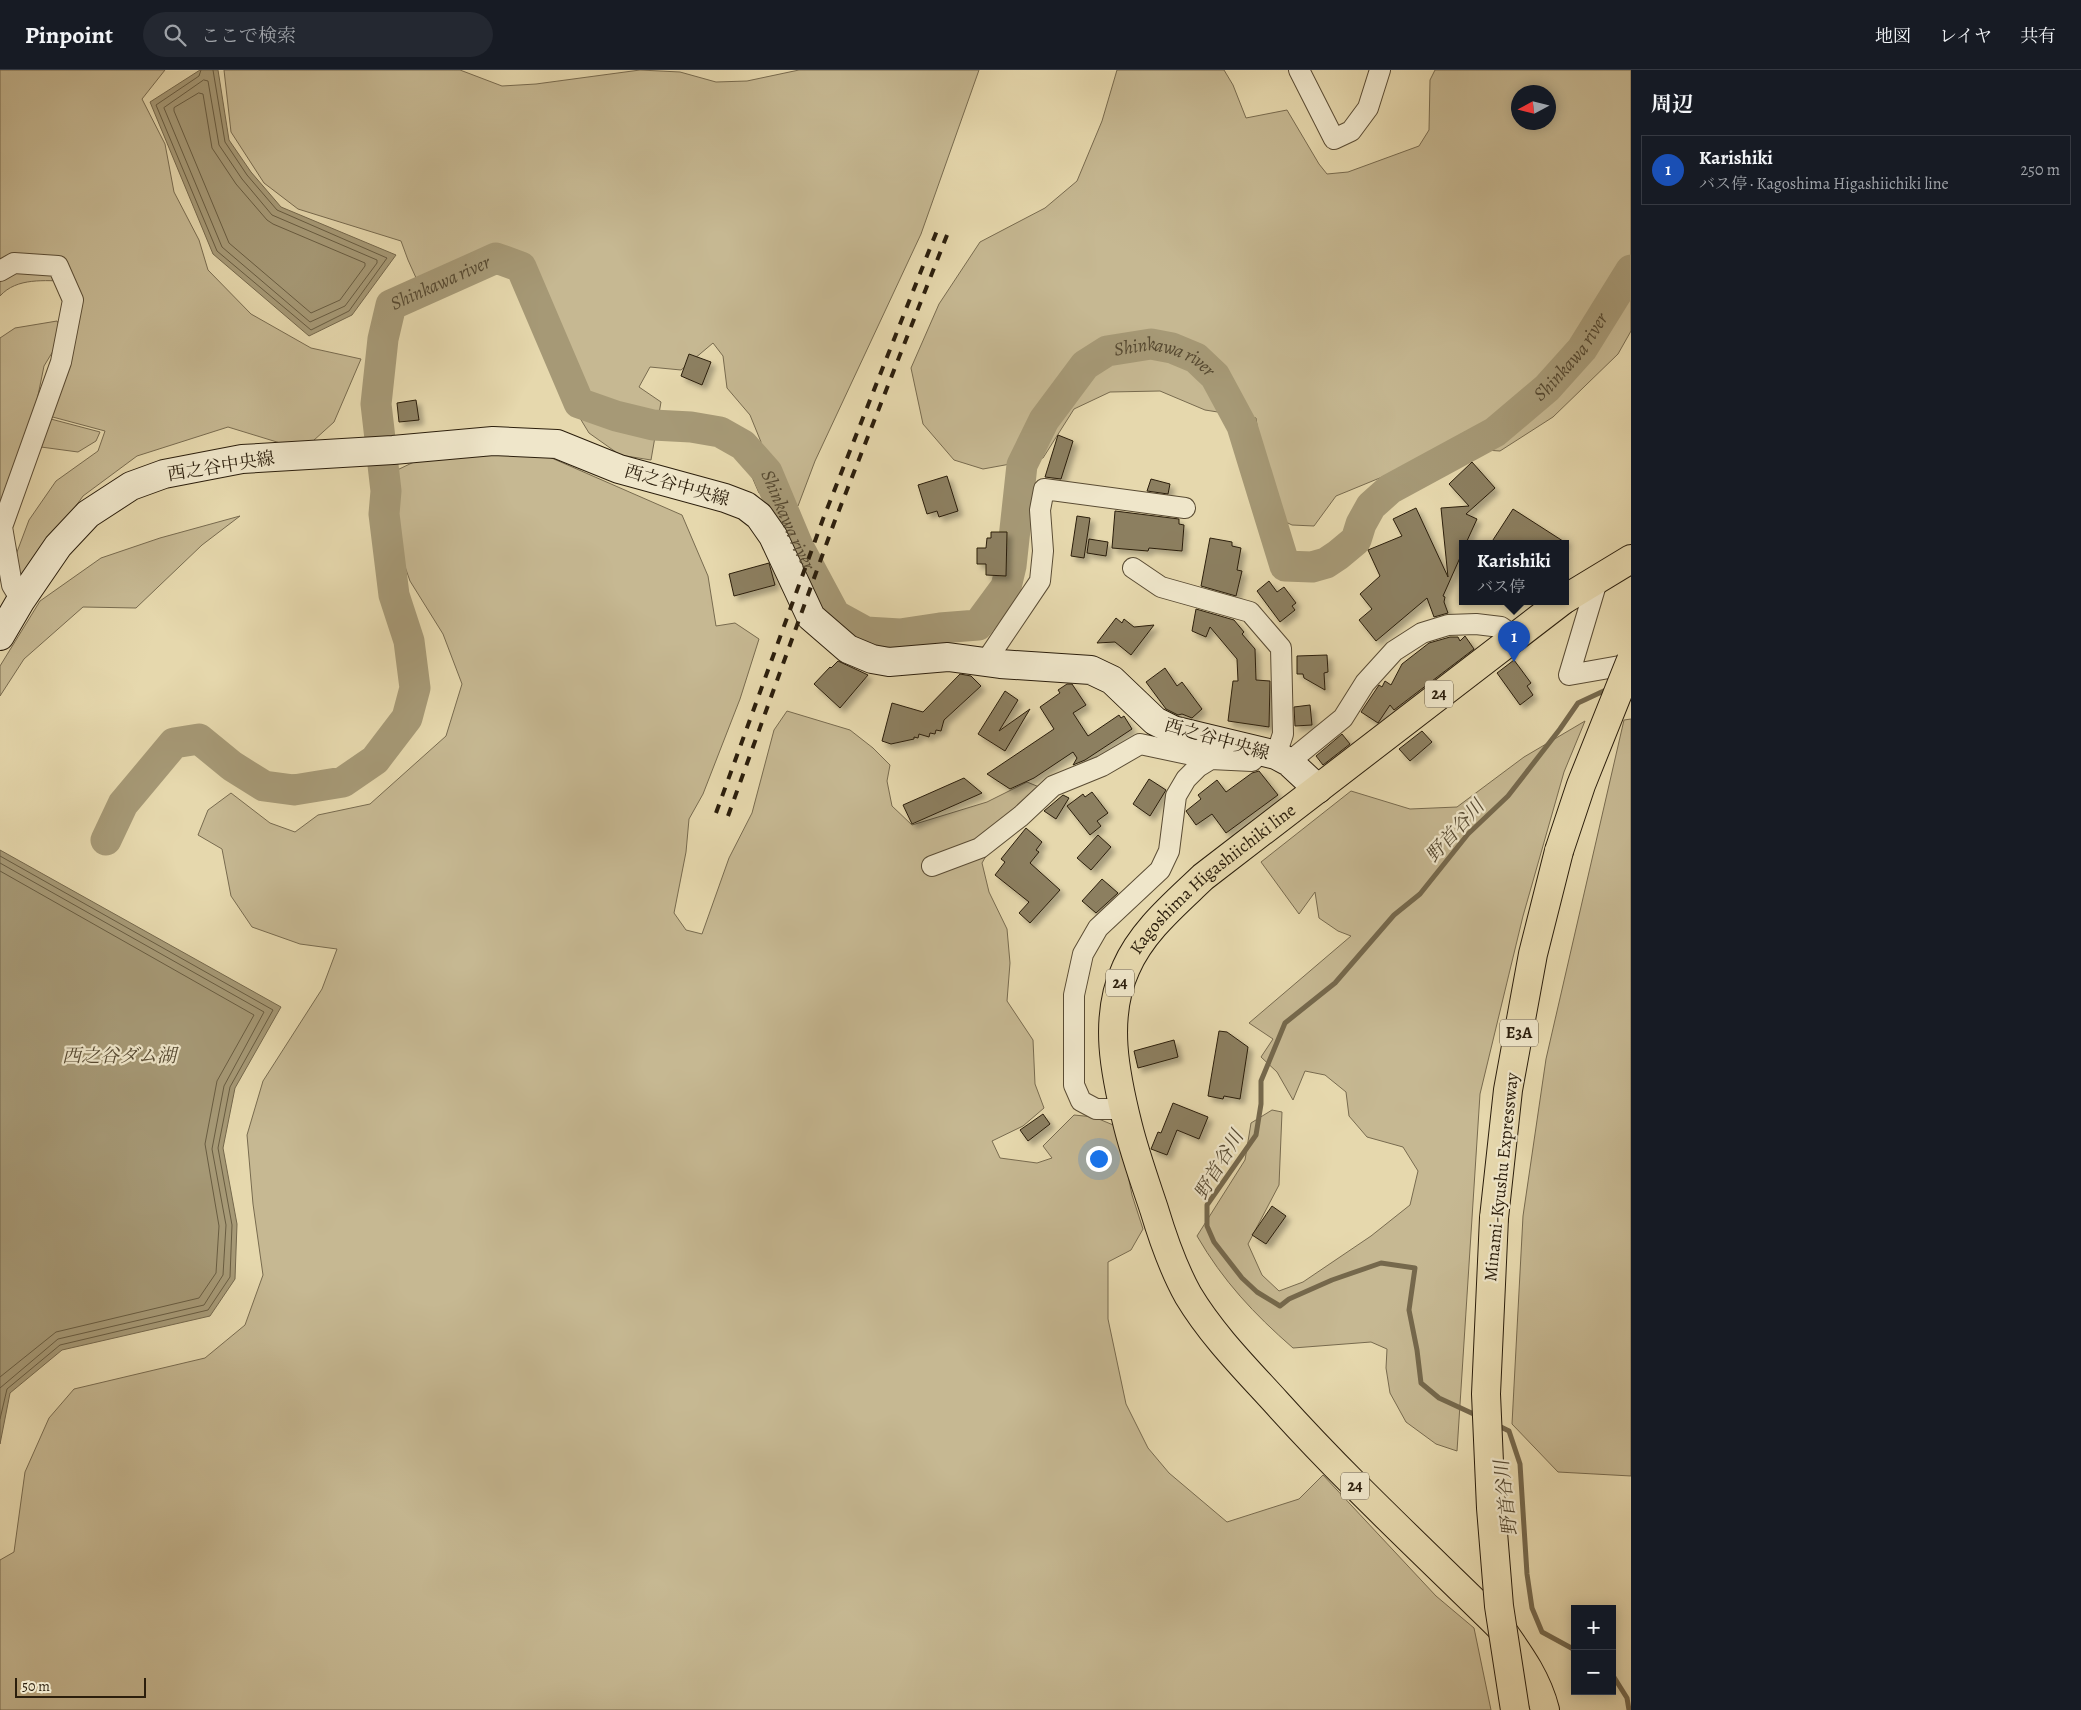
<!DOCTYPE html>
<html lang="ja">
<meta charset="utf-8">
<style>
body{margin:0;font-family:Alegreya,"Noto Serif JP",serif;background:#242831;color:#f1f3f6}
.controls{position:absolute;right:15px;bottom:15px;display:grid;overflow:hidden;border-radius:0px;box-shadow:0 2px 12px #0003}
.controls button{width:45px;height:45px;display:grid;place-items:center;padding:0;border:0;border-bottom:1px solid #363941;background:#171b24;color:#f1f3f6;font:25px sans-serif}
.compass{position:absolute;left:1511px;top:15px;width:45px;height:45px;border-radius:50%;background:#171b24;box-shadow:0 2px 12px #0003;rotate:263deg}
.scale{position:absolute;left:15px;bottom:12px;width:131px;box-sizing:border-box;padding-left:5px;border:2px solid #2b1e0c;border-top:0;font-size:14px;line-height:18px;white-space:nowrap;color:#2b1e0c;-webkit-text-stroke:4px #efe6ca;paint-order:stroke}
.you{position:absolute;left:1098px;top:1088px;width:18px;height:18px;margin:-12px;border:4px solid #fff;border-radius:50%;background:#1a73e8;box-shadow:0 0 0 8px #1a73e833}
.badge{display:grid;place-items:center;width:32px;height:32px;border-radius:50%;background:#c59692;color:#fff;font-size:16px;font-weight:700}
.pin{position:absolute;translate:-50% -41px;filter:drop-shadow(0 1px 2px #0008)}
.pin::after{content:'';position:absolute;top:26px;width:18px;height:15px;background:inherit;clip-path:polygon(0 0,100% 0,50% 100%)}
.popup{position:absolute;left:1459px;top:470px;width:110px;height:65px;box-sizing:border-box;display:grid;place-content:center;border-radius:0px;background:#171b24;filter:drop-shadow(0 1px 4px #0005);font-size:16px;white-space:nowrap;color:#9ea1a6}
.popup b{font-size:19px;color:#f1f3f6}
.popup::after{content:'';position:absolute;left:50%;top:100%;margin-left:-10px;border:10px solid transparent;border-top-color:#171b24}
.list{margin:0;padding:0;list-style:none}
h2{display:flex;justify-content:space-between;align-items:center;height:65px;margin:0;padding:0 20px;font-size:21px}
h2 small{font-size:16px;font-weight:400;color:#9ea1a6}
.list li{display:grid;grid-template-columns:32px 1fr auto;gap:15px;align-items:center;box-sizing:border-box;height:70px;margin:0 10px 10px;padding:0 10px;border:1px solid #363941;border-radius:0px}
.list b{display:block;font-size:19px;white-space:nowrap}
.list p{margin:0;font-size:16px;white-space:nowrap;color:#9ea1a6}
.list em{font-size:16px;font-style:normal;color:#9ea1a6}
.icon{flex:none;width:28px;height:28px;fill:none;stroke:currentColor;stroke-width:2;stroke-linecap:round;stroke-linejoin:round}
.map{position:relative;flex:none;width:1631px;height:1640px;overflow:hidden}
header{display:flex;align-items:center;gap:30px;box-sizing:border-box;height:70px;padding:0 25px;background:#171b24;border-bottom:1px solid #363941}
header strong{font-size:24px}
nav{display:flex;gap:28px;margin-inline-start:auto;font-size:18px}
.search{width:350px;height:45px;background:#242831;display:flex;align-items:center;gap:12px;box-sizing:border-box;padding:0 18px;border-radius:28px;color:#9ea1a6;font-size:19px}
main{display:flex}
aside{flex:1;background:#171b24}
.map>svg:first-child{display:block}
.green{fill:#c6b892;stroke:#786b4f;fill-rule:evenodd}
.water{fill:#a69976;stroke:#75684c}
.lines{fill:none;stroke-linecap:round;stroke-linejoin:round}
.shore{stroke:#685c41;stroke-width:1}
.stream{stroke:#75684c;stroke-width:5}
.river{stroke:#a69976;stroke-width:31}
.building{fill:#8c7f60;stroke:#2b1e0c;filter:url(#shadow)}
.street-casing{stroke:#5a4c34;stroke-width:22}
.secondary-casing{stroke:#2b1e0c;stroke-width:30}
.primary-casing{stroke:#2b1e0c;stroke-width:30}
.highway-casing{stroke:#2b1e0c;stroke-width:30}
.street{stroke:#efe6ca;stroke-width:20}
.secondary{stroke:#efe6ca;stroke-width:28}
.primary{stroke:#e6d8ad;stroke-width:28}
.highway{stroke:#e6d8ad;stroke-width:28}
.rail{stroke:#2b1e0c;stroke-width:4;stroke-dasharray:9 9;stroke-linecap:butt}
.highway-bridge-casing{stroke:#2b1e0c;stroke-width:30;stroke-linecap:butt}
.highway-bridge{stroke:#e6d8ad;stroke-width:28}
.labels{text-anchor:middle;dominant-baseline:central;stroke-width:4.5;stroke-linejoin:round;paint-order:stroke}
.shield{fill:#efe6ca;stroke:#665a45;stroke-width:1}
.shield-label{font-size:16px;font-weight:bold;fill:#2b1e0c}
.street-label{font-size:18px;fill:#2b1e0c;stroke:#efe6ca}
.water-label{font-size:19px;font-style:italic;fill:#564931;stroke:#efe6ca}
</style>
<header>
<strong>Pinpoint</strong>
<div class="search"><svg class="icon" aria-label="search" viewBox="0 0 24 24"><circle cx="10" cy="10" r="6"/><path d="M15 15l6 6"/></svg>ここで検索</div>
<nav><a>地図</a><a>レイヤ</a><a>共有</a></nav>
</header>
<main>
<div class="map">
<svg width="1631" height="1640" viewBox="0 0 1631 1640">
<defs>
<filter id="shadow"><feDropShadow dx="4.5" dy="4.5" stdDeviation="2.5" flood-color="#0004"/></filter>
</defs>
<rect width="100%" height="100%" fill="#e6d8ad"/>
<filter id="stains"><feTurbulence type="fractalNoise" baseFrequency=".004" numOctaves="4"/><feColorMatrix values="0 0 0 0 .2 0 0 0 0 .09 0 0 0 0 .02 0 0 0 .5 -.17"/></filter>
<radialGradient id="worn" r=".72"><stop offset=".6" stop-color="#630" stop-opacity="0"/><stop offset="1" stop-color="#630" stop-opacity=".3"/></radialGradient>
<!-- green -->
<g class="green">
<path d="M0 0H165L142 29 165 74 174 122 199 170 208 200 251 244 311 278 361 289 334 352 303 380 228 357 137 386 83 426 45 480 24 521 11 498 29 450 56 411 98 381 105 361 49 346 68 211C45 211 17 207 0 226Z"/>
<polygon points="224,0 460,0 502,16 536,14 640,0 680,2 716,12 747,11 799,0 979,0 921,164 815,391 798,436 759,423 749,400 761,372 750,345 727,318 723,286 713,273 681,300 650,297 639,317 661,332 651,390 620,385 589,363 555,307 526,238 508,204 465,204 453,222 426,230 408,190 401,171 298,139 264,113 231,62"/>
<path d="M1117 0H1224L1233 15 1246 48 1287 40 1319 94 1327 104 1348 102 1419 76 1429 60 1430 10 1435 0H1631V261L1618 284 1553 347 1500 381 1440 377 1387 405 1336 426 1314 456 1292 455 1269 444 1256 348 1205 340 1160 321 1110 322 1074 339 1043 388 983 399 954 390 923 354 911 298 939 234 980 172 1045 138 1077 111 1102 51ZM1518 22H1548V52H1518Z"/>
<polygon points="57,251 64,263 44,296 35,340 41,362 28,414 0,480 0,268 15,258"/>
<polygon points="47,348 100,362 96,371 78,382 41,377"/>
<polygon points="497,382 547,386 682,445 708,506 716,556 735,553 759,569 740,629 703,724 689,749 686,782 674,843 686,860 702,864 729,788 752,743 774,660 787,641 850,660 873,678 890,695 887,711 892,736 912,755 987,732 1027,712 1044,719 1002,758 982,793 989,822 1007,859 1010,893 1007,931 1033,970 1035,1014 1044,1038 1023,1056 992,1071 1000,1088 1037,1093 1052,1088 1043,1076 1074,1045 1094,1047 1118,1057 1132,1125 1143,1159 1131,1180 1108,1192 1108,1249 1126,1334 1148,1378 1169,1403 1227,1452 1299,1429 1323,1405 1436,1526 1474,1558 1491,1640 0,1640 0,1490 14,1482 25,1402 49,1348 74,1319 205,1288 245,1255 263,1205 253,1134 247,1065 263,1011 322,919 337,879 300,874 252,857 231,826 222,779 198,765 208,740 231,723 270,753 295,762 318,745 370,734 446,666 462,614 443,564 410,511 395,468 392,426 395,401 414,392"/>
<polygon points="240,446 202,475 136,538 83,537 24,589 0,626 0,596 40,531 101,488 160,468"/>
<polygon points="1631,649 1631,1406 1558,1402 1512,1354 1523,1146 1546,989 1624,650"/>
<path d="M1585 651 1564 702 1523 846 1480 1024 1457 1381 1436 1374 1406 1352 1390 1323 1386 1298 1387 1279 1371 1272 1293 1278C1254 1244 1223 1211 1197 1166L1245 1090 1251 1053 1272 1040 1282 1042 1279 1115 1248 1174 1262 1205 1279 1221 1303 1212 1371 1166 1410 1135 1418 1101 1403 1077 1367 1067 1349 1046 1346 1022 1325 1005 1305 1001 1293 1030 1277 1002 1261 987 1273 969 1249 953 1351 866 1338 861 1319 848 1315 822 1299 844 1261 792 1351 721 1410 739 1457 737 1524 687Z"/>
</g>
<!-- water -->
<g class="water">
<polygon points="200,0 218,0 229,70 251,102 281,137 396,185 352,245 309,266 213,184 150,32"/>
<polygon points="0,780 281,937 235,1018 223,1078 237,1154 235,1209 210,1246 62,1280 10,1323 0,1374"/>
</g>
<g class="lines">
<!-- shore -->
<g class="shore">
<polyline points="201,0 199,6 156,35 217,181 311,260 349,241 387,188 277,140 247,105 225,72 213,0"/>
<polygon points="204,10 208,11 219,75 242,109 272,145 377,190 377,193 345,236 310,252 222,177 164,38"/>
<polygon points="199,23 203,24 212,78 236,114 267,150 273,154 365,193 365,196 340,230 311,243 229,173 174,41 174,38"/>
<polyline points="0,786 273,940 230,1017 218,1078 232,1155 230,1207 208,1240 60,1275 7,1319 0,1349"/>
<polyline points="0,793 264,942 224,1016 212,1079 226,1155 223,1205 204,1235 58,1269 0,1318"/>
<polyline points="0,801 254,945 217,1011 205,1074 219,1156 216,1203 199,1228 56,1262 0,1307"/>
</g>
<!-- stream -->
<g class="stream">
<polyline points="1478,1346 1439,1328 1421,1313 1417,1280 1409,1240 1415,1198 1381,1193 1332,1210 1289,1229 1280,1236 1257,1222 1242,1208 1214,1172 1207,1156 1207,1135 1256,1065 1261,1034 1261,1011 1285,953 1335,913 1394,845 1420,824 1468,764 1508,726 1560,659 1578,633 1608,619"/>
<polyline points="1497,1355 1509,1361 1520,1394 1527,1504 1532,1538 1542,1562 1575,1580"/>
<polyline points="1612,1604 1627,1628 1629,1640"/>
</g>
<!-- river -->
<path class="river" id="s1" d="M106 770 123 734 174 673 199 669 232 696 264 716 294 720 343 712 375 690 407 648 415 618 409 571 394 525 384 444 386 421 376 334 383 269 391 235 496 188 521 197 579 333 616 346 653 355 691 357 720 362 743 375 767 402 798 476 835 545 866 562 900 564 940 558 978 555 1006 517 1011 496 1022 395 1044 350 1085 295 1107 281 1151 274 1172 278 1196 288 1215 306 1242 356 1285 496 1312 497 1326 493 1338 485 1356 470 1361 454 1371 436 1390 419 1495 362 1547 318 1582 279 1631 200"/>
</g>
<!-- building -->
<g class="building">
<polygon points="689,284 711,292 702,315 681,306"/>
<polygon points="416,330 419,350 399,352 397,333"/>
<polygon points="1058,365 1073,371 1061,409 1045,407"/>
<polygon points="1472,392 1495,418 1466,444 1477,449 1466,473 1463,473 1463,481 1443,526 1445,527 1444,532 1448,543 1434,547 1427,528 1376,571 1359,550 1372,539 1360,524 1380,506 1368,480 1402,466 1393,449 1416,438 1448,507 1441,438 1469,436 1449,414"/>
<polygon points="947,406 958,441 939,447 937,441 927,444 918,415"/>
<polygon points="1151,409 1170,414 1168,424 1147,421"/>
<polygon points="1513,439 1566,473 1491,473"/>
<polygon points="1115,441 1179,449 1179,454 1184,455 1182,481 1149,478 1148,481 1112,478"/>
<polygon points="1077,446 1090,448 1084,488 1071,486"/>
<polygon points="991,462 1007,462 1006,506 986,505 986,494 977,494 977,478 986,478 987,468 991,468"/>
<polygon points="1210,468 1232,472 1232,476 1241,478 1237,500 1242,501 1236,526 1201,516"/>
<polygon points="1089,469 1108,472 1106,486 1087,483"/>
<polygon points="769,493 775,515 734,526 729,504"/>
<polygon points="1269,511 1277,522 1284,517 1296,533 1292,536 1295,540 1280,552 1257,521"/>
<polygon points="1196,539 1234,550 1244,562 1242,564 1255,579 1256,610 1270,611 1269,657 1228,651 1233,611 1238,611 1237,589 1210,557 1206,567 1192,561"/>
<polygon points="1116,548 1122,553 1124,549 1134,557 1154,555 1131,585 1115,572 1097,573"/>
<polygon points="1465,566 1474,579 1394,640 1390,635 1378,653 1361,642 1379,615 1382,617 1385,611 1391,615 1402,594 1429,573 1450,567 1458,567 1460,571"/>
<polygon points="1327,585 1328,602 1324,603 1325,620 1304,608 1303,604 1297,604 1297,586"/>
<polygon points="1514,590 1531,613 1527,616 1533,625 1520,635 1497,603"/>
<polygon points="838,591 868,605 840,638 814,614 830,597 831,598"/>
<polygon points="1165,598 1177,616 1182,612 1202,639 1192,648 1182,644 1178,645 1166,639 1146,612"/>
<polygon points="960,604 971,606 981,616 944,650 941,661 936,660 935,664 930,663 929,667 919,664 918,668 914,667 914,669 891,674 882,671 892,633 923,642"/>
<polygon points="1067,614 1072,614 1086,635 1073,643 1088,666 1119,645 1121,648 1124,646 1132,659 1085,690 1073,695 1077,688 1073,682 1034,708 1010,719 987,704 1054,659 1040,637 1060,623 1058,620"/>
<polygon points="1005,621 1018,630 999,661 1030,639 1005,681 978,664"/>
<polygon points="1310,635 1312,655 1295,656 1294,637"/>
<polygon points="1422,661 1432,672 1410,691 1399,679"/>
<polygon points="1342,664 1350,674 1323,695 1316,686"/>
<polygon points="1259,701 1278,725 1226,763 1212,744 1196,755 1186,741 1201,729 1198,725 1217,710 1226,722 1252,703"/>
<polygon points="964,708 982,723 912,754 903,735"/>
<polygon points="1149,709 1166,720 1150,746 1133,734"/>
<polygon points="1092,722 1108,743 1097,751 1101,756 1090,765 1067,736 1083,724 1085,727"/>
<polygon points="1063,725 1069,728 1056,749 1044,741"/>
<polygon points="1026,758 1042,772 1036,780 1039,782 1030,793 1060,820 1030,853 1019,843 1029,832 995,805 1005,792 1001,789"/>
<polygon points="1098,765 1111,777 1091,800 1077,788"/>
<polygon points="1102,809 1118,823 1096,843 1082,831"/>
<polygon points="1219,961 1227,962 1248,977 1240,1029 1224,1026 1223,1029 1208,1026"/>
<polygon points="1174,970 1178,987 1138,998 1134,981"/>
<polygon points="1173,1033 1208,1047 1199,1069 1177,1060 1167,1085 1151,1079 1158,1062 1161,1063"/>
<polygon points="1043,1044 1050,1054 1028,1071 1020,1060"/>
<polygon points="1272,1136 1286,1146 1266,1174 1252,1165"/>
</g>
<g class="lines">
<defs>
<g id="street">
<polyline points="1299,0 1334,69 1351,61 1368,38 1380,0"/>
<polyline points="0,201 14,193 58,196 73,230 61,292 2,457 12,515 21,530"/>
<polyline points="1133,498 1161,517 1250,542 1281,578 1283,664 1276,685"/>
<polyline points="1598,508 1569,605 1631,594"/>
<polyline points="986,591 1040,511 1043,481 1040,440 1044,419 1185,438"/>
<polyline points="1289,692 1343,648 1365,613 1394,581 1422,563 1448,555 1476,554 1501,557 1514,566"/>
<polyline points="932,796 980,778 1021,746 1053,716 1102,696 1140,674 1211,689"/>
<polyline points="1124,1039 1096,1039 1081,1031 1074,1015 1074,925 1083,884 1098,858 1160,800 1169,781 1176,726 1186,709 1198,697 1211,689 1252,691 1262,681"/>
</g>
<polyline id="secondary" points="0,566 21,530 58,476 88,444 131,416 164,404 242,389 393,380 493,371 557,374 619,399 725,428 746,436 759,446 773,466 811,547 848,579 872,589 889,592 948,587 1000,594 1091,600 1112,610 1155,651 1173,660 1276,685 1289,692 1318,719"/>
<g id="primary">
<polyline points="1565,529 1631,489"/>
<path id="s2" d="M1545 1640C1537 1608 1519 1584 1500 1557 1425 1483 1347 1411 1276 1332 1245 1298 1212 1265 1188 1225 1173 1198 1163 1169 1154 1139 1145 1112 1135 1084 1128 1056 1115 1004 1103 948 1126 898 1142 861 1175 834 1203 807L1562 531"/>
</g>
<polyline id="highway" points="1494,1148 1508,1020 1533,884 1559,781"/>
</defs>
<!-- street casing -->
<use href="#street" class="street-casing"/>
<!-- secondary casing -->
<use href="#secondary" class="secondary-casing"/>
<!-- primary casing -->
<use href="#primary" class="primary-casing"/>
<!-- highway casing -->
<use href="#highway" class="highway-casing"/>
<!-- street -->
<use href="#street" class="street"/>
<!-- secondary -->
<use href="#secondary" class="secondary"/>
<!-- primary -->
<use href="#primary" class="primary"/>
<!-- highway -->
<use href="#highway" class="highway"/>
<!-- rail -->
<g class="rail">
<polyline points="716,743 823,449 938,158"/>
<polyline points="728,746 834,453 949,160"/>
</g>
<defs>
<g id="highway-bridge">
<polyline points="1559,781 1581,715 1631,590"/>
<polyline points="1494,1148 1486,1324 1491,1438 1499,1536 1515,1640"/>
</g>
</defs>
<!-- highway-bridge casing -->
<use href="#highway-bridge" class="highway-bridge-casing"/>
<!-- highway-bridge -->
<use href="#highway-bridge" class="highway-bridge"/>
</g>
<g class="labels">
<!-- shield labels -->
<g class="shield">
<rect x="1425" y="610.5" width="28" height="27" rx="4"/>
<rect x="1106" y="899.5" width="28" height="27" rx="4"/>
<rect x="1500" y="949.5" width="38" height="27" rx="4"/>
<rect x="1341" y="1402.5" width="28" height="27" rx="4"/>
</g>
<g class="shield-label">
<text x="1439" y="624">24</text>
<text x="1120" y="913">24</text>
<text x="1519" y="963">E3A</text>
<text x="1355" y="1416">24</text>
</g>
<!-- street labels -->
<g class="street-label">
<text transform="translate(221 396) rotate(-9)">西之谷中央線</text>
<text transform="translate(677 415) rotate(16)">西之谷中央線</text>
<text transform="translate(1217 669) rotate(16)">西之谷中央線</text>
<text stroke="none"><textPath href="#s2" startOffset="1018">Kagoshima Higashiichiki line</textPath></text>
<text transform="translate(1501 1107) rotate(-84)">Minami-Kyushu Expressway</text>
</g>
<!-- water labels -->
<g class="water-label">
<text stroke="none"><textPath href="#s1" startOffset="870">Shinkawa river</textPath></text>
<text stroke="none"><textPath href="#s1" startOffset="2625">Shinkawa river</textPath></text>
<text stroke="none"><textPath href="#s1" startOffset="1995">Shinkawa river</textPath></text>
<text stroke="none"><textPath href="#s1" startOffset="1365">Shinkawa river</textPath></text>
<text transform="translate(1455 761) rotate(-48)">野首谷川</text>
<text x="119" y="986">西之谷ダム湖</text>
<text transform="translate(1219 1095) rotate(-59)">野首谷川</text>
<text transform="translate(1506 1428) rotate(-97)">野首谷川</text>
</g>
</g>
<rect width="100%" height="100%" filter="url(#stains)"/>
<rect width="100%" height="100%" fill="url(#worn)"/>
</svg>
<div class="controls">
<button>+</button>
<button>−</button>
</div>
<svg class="compass" viewBox="-18 -18 36 36"><path d="M0-13l5 13h-10z" fill="#e53935"/><path d="M0 13l5-13h-10z" fill="#9ea1a6"/></svg>
<div class="scale">50 m</div>
<div class="you"></div>
<div class="pin badge" style="left:1514px;top:592px;background:#1a4fb4">1</div>
<div class="popup"><b>Karishiki</b>バス停</div>
</div>
<aside>
<h2>周辺<small></small></h2>
<ul class="list">
<li><span class="badge" style="background:#1a4fb4">1</span><div><b>Karishiki</b><p>バス停 · Kagoshima Higashiichiki line</p></div><em>250 m</em></li>
</ul>
</aside>
</main>
